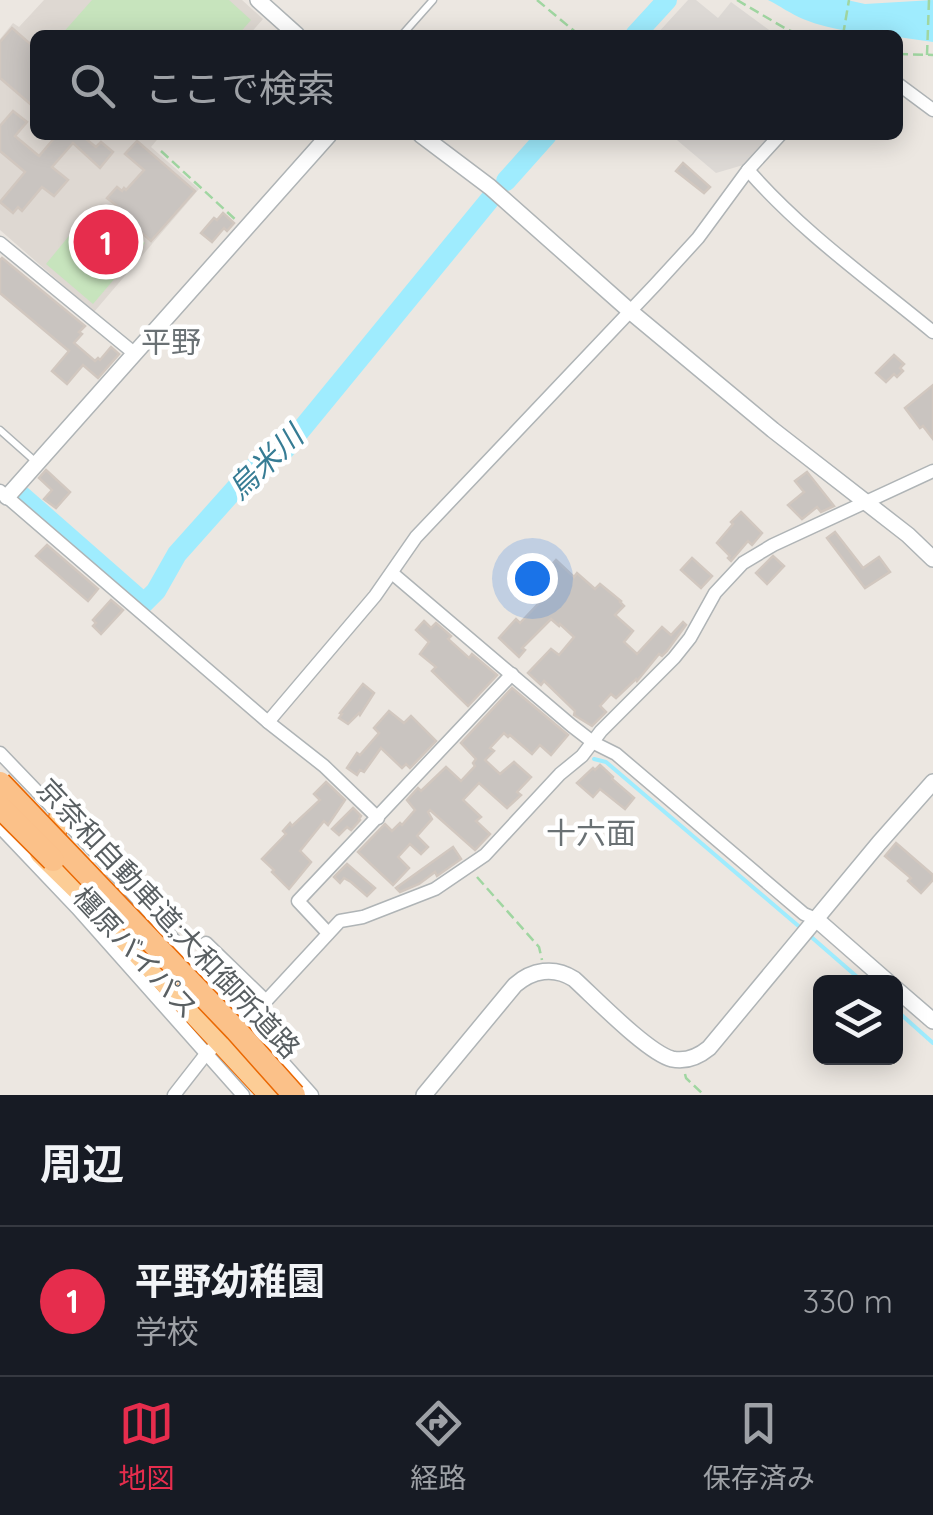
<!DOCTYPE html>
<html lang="ja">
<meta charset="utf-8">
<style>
body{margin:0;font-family:Quicksand,"Noto Sans JP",sans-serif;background:#242831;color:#f1f3f6}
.controls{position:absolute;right:30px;bottom:30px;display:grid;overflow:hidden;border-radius:15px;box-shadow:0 5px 25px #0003}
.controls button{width:90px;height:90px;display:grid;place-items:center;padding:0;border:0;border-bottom:2px solid #363941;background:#171b24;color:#f1f3f6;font:50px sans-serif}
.you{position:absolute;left:532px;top:578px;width:35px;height:35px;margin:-25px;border:8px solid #fff;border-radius:50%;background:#1a73e8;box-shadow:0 0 0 15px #1a73e833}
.badge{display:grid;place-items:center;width:65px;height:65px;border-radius:50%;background:#e62d4d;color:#fff;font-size:32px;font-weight:700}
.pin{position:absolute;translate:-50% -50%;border:5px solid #fff;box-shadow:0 2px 10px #0006}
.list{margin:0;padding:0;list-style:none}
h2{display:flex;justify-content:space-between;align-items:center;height:130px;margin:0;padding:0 40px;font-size:42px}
h2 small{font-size:32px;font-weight:400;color:#9ea1a6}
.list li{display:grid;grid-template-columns:65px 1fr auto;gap:30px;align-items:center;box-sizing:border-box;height:150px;padding:0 40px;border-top:2px solid #363941}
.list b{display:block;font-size:38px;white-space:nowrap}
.list p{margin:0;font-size:32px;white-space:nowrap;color:#9ea1a6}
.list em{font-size:32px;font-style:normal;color:#9ea1a6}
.icon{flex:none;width:55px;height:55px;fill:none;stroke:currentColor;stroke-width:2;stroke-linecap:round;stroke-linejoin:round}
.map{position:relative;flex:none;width:933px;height:1095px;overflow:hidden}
.search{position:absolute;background:#171b24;box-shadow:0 5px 25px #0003;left:30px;right:30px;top:30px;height:110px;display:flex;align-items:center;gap:25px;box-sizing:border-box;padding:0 35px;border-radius:15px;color:#9ea1a6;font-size:38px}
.sheet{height:280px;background:#171b24}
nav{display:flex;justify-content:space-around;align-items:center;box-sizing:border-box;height:140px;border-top:2px solid #363941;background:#171b24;font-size:28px;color:#9ea1a6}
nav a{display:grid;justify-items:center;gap:5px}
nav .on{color:#e62d4d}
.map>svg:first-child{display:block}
.industrial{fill:#ddd9d5}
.education{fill:#ded8d2}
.green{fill:#c7e4bd}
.water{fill:#9fecfe}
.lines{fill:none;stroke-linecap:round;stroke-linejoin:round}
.stream{stroke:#9fecfe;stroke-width:4}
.river{stroke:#9fecfe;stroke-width:20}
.building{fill:#c9c4c0;stroke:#d1c7bf;stroke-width:2.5}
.service-casing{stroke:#afb4b6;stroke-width:9}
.minor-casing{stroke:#afb4b6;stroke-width:15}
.tertiary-casing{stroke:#afb4b6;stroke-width:18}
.trunk-casing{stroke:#ea6803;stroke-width:22}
.path{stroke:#a0d6a1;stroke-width:2.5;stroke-dasharray:10 5;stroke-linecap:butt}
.service{stroke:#fff;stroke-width:6}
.minor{stroke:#fff;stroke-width:12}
.tertiary{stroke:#fff;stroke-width:15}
.trunk{stroke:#fccd96;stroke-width:20}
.motorway-bridge-casing{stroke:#ea6803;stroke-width:25;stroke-linecap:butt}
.motorway-bridge{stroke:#fbc189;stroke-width:22}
.labels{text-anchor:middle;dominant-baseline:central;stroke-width:9;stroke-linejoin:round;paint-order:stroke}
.street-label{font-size:28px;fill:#595f62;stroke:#fff}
.neighbourhood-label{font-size:30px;fill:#6a7174;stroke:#fff}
.water-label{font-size:30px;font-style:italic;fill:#367c94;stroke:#fff}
</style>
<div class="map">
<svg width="933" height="1095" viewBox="0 0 933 1095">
<rect width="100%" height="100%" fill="#ece7e1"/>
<!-- industrial -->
<g class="industrial">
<polygon points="688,0 696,0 718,18 731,2 776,35 656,35"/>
<polygon points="671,135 775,135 750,163 716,173"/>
</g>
<!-- education -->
<polygon class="education" points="44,0 242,0 263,19 249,35 35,35 35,135 161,135 151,147 199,189 94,312 0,230 0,39 13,23 19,27"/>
<!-- green -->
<g class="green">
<polygon points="92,0 229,0 251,20 238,35 61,35"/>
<polygon points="91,209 102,209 145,243 93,304 46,264"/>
</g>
<!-- water -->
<path class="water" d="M768 0H847L865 4 933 0V42L898 37V35C867 35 833 31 803 19 791 14 780 6 768 0Z"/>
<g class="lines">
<!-- stream -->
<g class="stream">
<polyline points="594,759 606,762 802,929"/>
<polyline points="809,935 863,982"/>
<polyline points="896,1010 933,1043"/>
</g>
<!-- river -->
<g class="river">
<polyline points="635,35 667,0"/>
<polyline points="506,181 547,135"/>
<polyline points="22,496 144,603 156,591 177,554 260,461 282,453 491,198"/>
</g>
</g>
<!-- building -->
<g class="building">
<polygon points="12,28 35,48 35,108 0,78 0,42"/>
<polygon points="13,111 27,122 15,136 39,156 57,135 81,135 96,147 101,142 113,152 100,168 73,143 52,167 68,180 54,196 42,187 22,211 18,207 13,213 0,202 25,172 0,151 0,126"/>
<polygon points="137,141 195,191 151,241 125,218 121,222 110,212 116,205 107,198 117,187 122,191 124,188 126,190 144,170 125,154"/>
<polygon points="683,163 710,187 704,193 676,171"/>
<polygon points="223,213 234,223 227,231 224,228 212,242 201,233 214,218 217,220"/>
<polygon points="2,258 85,326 79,332 82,334 74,343 95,361 98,358 100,360 111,347 119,354 98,378 83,365 67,384 52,371 69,351 0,293 0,260"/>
<polygon points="894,355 904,364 900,368 903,371 897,377 894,374 886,382 876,373"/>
<polygon points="933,385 933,439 923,426 920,428 905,408"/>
<polygon points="46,470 70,492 56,508 44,499 52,490 39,478"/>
<polygon points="807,472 834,506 821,512 817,507 802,519 788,505 804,492 795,481"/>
<polygon points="741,512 762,533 752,545 748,541 731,561 728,558 730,556 717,543 733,524 731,522"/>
<polygon points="835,532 863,568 879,557 890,572 865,588 827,538"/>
<polygon points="47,545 98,589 88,601 36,556"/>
<polygon points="773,556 784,566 767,584 756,573"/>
<polygon points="692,558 712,576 701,588 681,570"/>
<polygon points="556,560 574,577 577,573 595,589 600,584 621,601 620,602 624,606 615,615 633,631 624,642 637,654 662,627 671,635 683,622 686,625 667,651 662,656 659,654 637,681 636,679 616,698 611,694 600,706 606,712 592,726 574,715 575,711 544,681 541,685 528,673 551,649 559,655 574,637 560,624 559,626 551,619 522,648 525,650 519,657 499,638 516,619 520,623 555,586 543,575"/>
<polygon points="111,600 123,610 101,634 93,626 96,623 93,620"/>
<polygon points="424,621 431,628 436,623 451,636 448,639 469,658 472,654 497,675 468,706 432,671 436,667 420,654 429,642 416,630"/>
<polygon points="363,684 374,693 360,715 359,713 348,724 339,718 342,714 340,713"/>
<polygon points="512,688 568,735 551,755 540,745 532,754 510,735 508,737 504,733 490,748 494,751 485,760 500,774 514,762 531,777 517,792 521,795 507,808 479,783 463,800 481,817 476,821 490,834 475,850 430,810 428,812 432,819 417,836 428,847 421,854 410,844 398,857 409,868 393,885 358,852 385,824 392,831 400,823 402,825 415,810 407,800 418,788 421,791 446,767 461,781 475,766 473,763 476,759 461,743"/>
<polygon points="389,711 404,723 411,716 436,741 410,768 406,764 402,768 381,748 364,772 360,770 357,775 347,768 357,753 360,755 379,733 374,728"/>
<polygon points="600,765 613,777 612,779 634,798 625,809 600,789 593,797 577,783 593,768 595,770"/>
<polygon points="326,782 345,800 328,825 324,821 300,851 311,862 289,889 272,872 274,870 262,859 286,834 283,831 290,823 292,826 320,800 314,794"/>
<polygon points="353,808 361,816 359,819 360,820 351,830 347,827 339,835 332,829"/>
<polygon points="896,843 933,875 933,880 921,893 908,881 911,878 885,856"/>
<polygon points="453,847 461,859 437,876 435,872 419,884 400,892 396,888"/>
<polygon points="347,864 375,888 367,896 351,882 344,878 340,883 334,877"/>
</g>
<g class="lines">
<defs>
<g id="service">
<polyline points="402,35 433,0"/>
<polyline points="0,430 36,462"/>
</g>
<g id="minor">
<polyline points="898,84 933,110"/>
<path d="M748 170C802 232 870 280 933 332"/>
<polyline points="0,243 134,353"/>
<polyline points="0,491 268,722 324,766 378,818"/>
<polyline points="392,573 572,726 594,743 616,754 804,914 816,919"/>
<polyline points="268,722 375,596 416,537 655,285 698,238 748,170 780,135"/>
<polyline points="0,753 101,858 312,1095"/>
<polyline points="0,827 77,908 243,1095"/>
<polyline points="328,933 298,901 512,674"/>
<polyline points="206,943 266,1001"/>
<polyline points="174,1095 206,1054 266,1001 340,921 363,917 435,889 485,855 560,774 582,756 601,731 674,658 690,638 715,593 743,563 773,545 933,471"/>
</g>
<g id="tertiary">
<polyline points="258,0 297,35"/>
<polyline points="421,135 490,187 631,312 773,430 908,535 933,559"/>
<polyline points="7,497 329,135"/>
<polyline points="816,919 888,982"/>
<polyline points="896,989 933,1021"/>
<path d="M424 1095 515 985C532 970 554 966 574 979 595 998 648 1053 672 1059 686 1062 698 1057 709 1048L879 843 933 782"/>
</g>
<g id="trunk">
<polyline points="55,836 60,814"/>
<polyline points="40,853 82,894 269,1095"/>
</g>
</defs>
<!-- service casing -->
<use href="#service" class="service-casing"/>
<!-- minor casing -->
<use href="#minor" class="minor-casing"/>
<!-- tertiary casing -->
<use href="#tertiary" class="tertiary-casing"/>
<!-- trunk casing -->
<use href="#trunk" class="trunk-casing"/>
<!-- path -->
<g class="path">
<polyline points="537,0 579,35"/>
<polyline points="737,0 788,30 802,35"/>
<polyline points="843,35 849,0"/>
<polyline points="898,54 933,55"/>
<polyline points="927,55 929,0"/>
<polyline points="161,151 237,221"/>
<polyline points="477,877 539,947 542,960"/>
<polyline points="685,1074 686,1078 704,1095"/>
</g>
<!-- service -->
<use href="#service" class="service"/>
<!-- minor -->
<use href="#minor" class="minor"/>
<!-- tertiary -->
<use href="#tertiary" class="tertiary"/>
<!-- trunk -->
<use href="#trunk" class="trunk"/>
<defs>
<g id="motorway-bridge">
<polyline points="0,783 236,1030 294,1095"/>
<polyline points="0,807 53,860"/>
</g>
</defs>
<!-- motorway-bridge casing -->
<use href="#motorway-bridge" class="motorway-bridge-casing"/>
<!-- motorway-bridge -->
<use href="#motorway-bridge" class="motorway-bridge"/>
</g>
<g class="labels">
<!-- street labels -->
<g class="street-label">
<text transform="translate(169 918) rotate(47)">京奈和自動車道;大和御所道路</text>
<text transform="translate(136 952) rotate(47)">橿原バイパス</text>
</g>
<!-- neighbourhood labels -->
<g class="neighbourhood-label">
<text x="171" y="342">平野</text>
<text x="591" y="833">十六面</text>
</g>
<!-- water labels -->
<g class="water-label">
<text transform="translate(265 462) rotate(-44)">烏米川</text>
</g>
</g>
</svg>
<div class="controls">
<button><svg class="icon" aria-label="layers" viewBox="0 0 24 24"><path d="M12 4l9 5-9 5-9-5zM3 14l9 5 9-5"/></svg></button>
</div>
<div class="you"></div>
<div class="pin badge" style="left:106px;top:242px">1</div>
<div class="search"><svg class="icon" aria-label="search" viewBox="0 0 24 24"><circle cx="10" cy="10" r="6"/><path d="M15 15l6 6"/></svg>ここで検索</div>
</div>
<section class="sheet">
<h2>周辺<small></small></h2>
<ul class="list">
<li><span class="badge">1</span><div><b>平野幼稚園</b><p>学校</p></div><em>330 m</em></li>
</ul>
</section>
<nav>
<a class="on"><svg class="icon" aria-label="map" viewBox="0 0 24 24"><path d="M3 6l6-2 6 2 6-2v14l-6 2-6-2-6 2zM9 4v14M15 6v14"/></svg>地図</a>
<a><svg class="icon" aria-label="directions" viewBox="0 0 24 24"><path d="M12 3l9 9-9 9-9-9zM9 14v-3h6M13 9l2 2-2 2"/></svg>経路</a>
<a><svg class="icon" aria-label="saved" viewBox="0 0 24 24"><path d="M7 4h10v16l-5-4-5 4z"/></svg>保存済み</a>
</nav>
